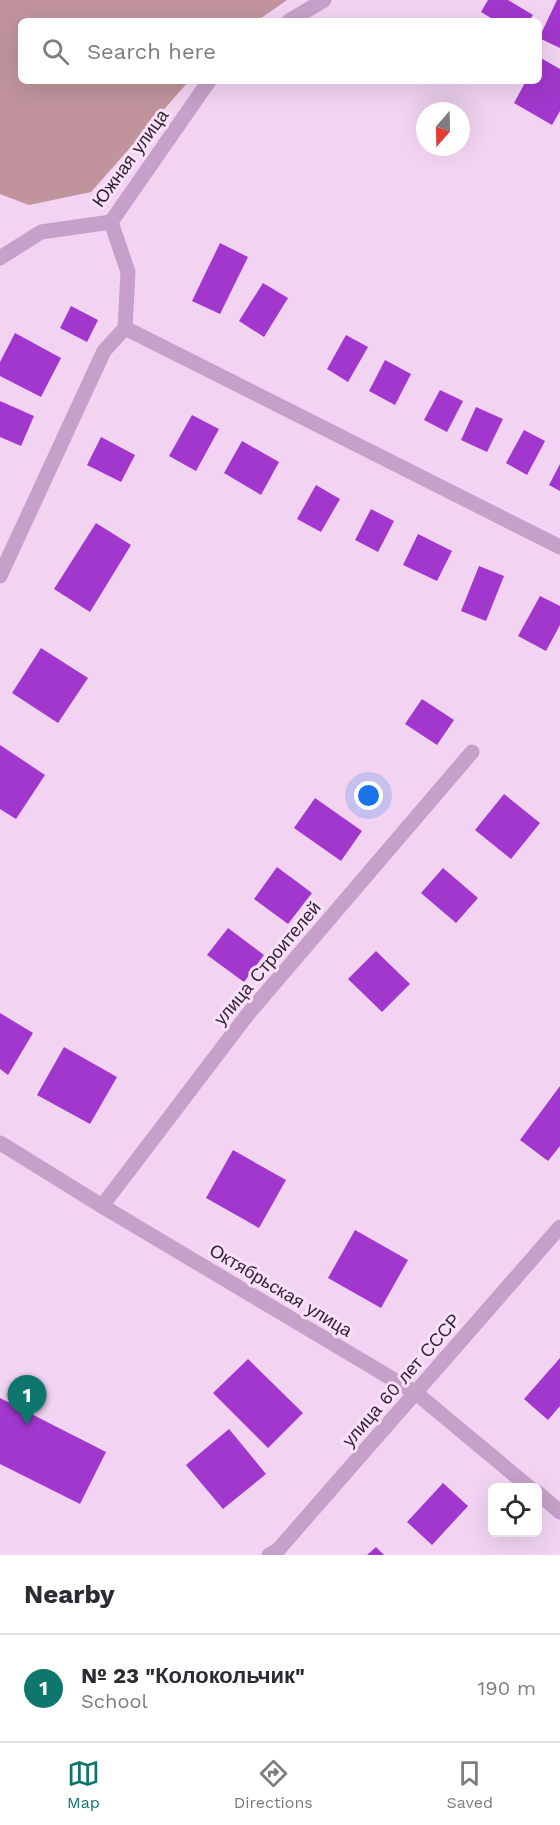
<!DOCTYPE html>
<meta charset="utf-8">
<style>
body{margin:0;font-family:"Work Sans",sans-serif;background:#f7f7f7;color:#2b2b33}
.controls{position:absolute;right:18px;bottom:18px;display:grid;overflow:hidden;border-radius:9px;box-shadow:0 6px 24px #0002}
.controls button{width:54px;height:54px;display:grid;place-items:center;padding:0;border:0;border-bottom:2px solid #e1e1e2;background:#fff;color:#2b2b33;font:30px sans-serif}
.compass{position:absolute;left:416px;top:102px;width:54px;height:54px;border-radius:50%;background:#fff;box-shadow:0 6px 24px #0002;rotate:200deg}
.you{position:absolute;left:369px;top:796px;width:21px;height:21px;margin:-15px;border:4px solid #fff;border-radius:50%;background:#1a73e8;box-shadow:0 0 0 9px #1a73e833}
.badge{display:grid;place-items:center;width:39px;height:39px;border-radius:50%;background:#0f766e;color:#fff;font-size:20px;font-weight:700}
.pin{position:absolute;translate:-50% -50px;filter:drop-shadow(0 2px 3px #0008)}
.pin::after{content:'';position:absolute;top:32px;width:21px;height:18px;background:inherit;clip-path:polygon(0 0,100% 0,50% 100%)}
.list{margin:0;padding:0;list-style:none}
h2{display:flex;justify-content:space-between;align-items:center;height:78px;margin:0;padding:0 24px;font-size:26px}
h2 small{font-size:20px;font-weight:400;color:#7c7c81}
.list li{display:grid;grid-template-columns:39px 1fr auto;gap:18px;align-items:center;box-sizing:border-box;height:108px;padding:0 24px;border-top:2px solid #e1e1e2}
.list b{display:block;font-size:22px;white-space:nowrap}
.list p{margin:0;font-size:20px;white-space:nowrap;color:#7c7c81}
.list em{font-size:20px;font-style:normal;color:#7c7c81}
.icon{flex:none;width:33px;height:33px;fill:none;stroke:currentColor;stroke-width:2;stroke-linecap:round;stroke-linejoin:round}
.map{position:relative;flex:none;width:560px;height:1555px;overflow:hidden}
.search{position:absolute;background:#fff;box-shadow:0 6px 24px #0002;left:18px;right:18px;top:18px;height:66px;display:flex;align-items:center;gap:15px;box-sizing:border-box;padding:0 21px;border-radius:9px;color:#7c7c81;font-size:22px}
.sheet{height:186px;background:#fff}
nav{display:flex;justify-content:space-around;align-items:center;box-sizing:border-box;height:84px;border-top:2px solid #e1e1e2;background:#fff;font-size:16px;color:#7c7c81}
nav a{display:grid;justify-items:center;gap:3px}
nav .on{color:#0f766e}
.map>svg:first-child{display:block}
.green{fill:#c1949d}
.building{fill:#a237cd}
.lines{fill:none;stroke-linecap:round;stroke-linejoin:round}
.minor{stroke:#c7a0ca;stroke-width:15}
.tertiary{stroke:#c7a0ca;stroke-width:15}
.labels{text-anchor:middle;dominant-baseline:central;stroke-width:6;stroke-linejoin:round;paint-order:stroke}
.street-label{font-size:18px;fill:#302433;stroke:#fae0f9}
</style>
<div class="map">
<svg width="560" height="1555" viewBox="0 0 560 1555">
<rect width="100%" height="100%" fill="#f2d4f2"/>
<!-- green -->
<polygon class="green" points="0,0 287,0 257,21 21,21 21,81 189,81 91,192 29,205 0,194"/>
<!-- building -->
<g class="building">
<polygon points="488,0 508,0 533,15 529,21 496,21 481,12"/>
<polygon points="557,0 560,0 560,48 539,38"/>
<polygon points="539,57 560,69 560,111 552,125 514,103 526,81 539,81"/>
<polygon points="220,243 248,257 220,314 192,301"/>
<polygon points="263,283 288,298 264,337 239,321"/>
<polygon points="71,306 98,320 87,342 60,328"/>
<polygon points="15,333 61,358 41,397 0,376 0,362"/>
<polygon points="346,335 368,347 348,382 327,369"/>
<polygon points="385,360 411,374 395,405 369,391"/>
<polygon points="440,390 463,401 447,432 424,420"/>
<polygon points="0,401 34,416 21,446 0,437"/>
<polygon points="476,407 503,419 487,452 461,440"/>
<polygon points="192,415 219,429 196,471 169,456"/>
<polygon points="524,430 545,441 527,475 506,463"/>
<polygon points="101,437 135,455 121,482 87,465"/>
<polygon points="242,441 279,462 261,495 224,473"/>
<polygon points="560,464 560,491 549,485"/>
<polygon points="316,485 340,499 321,532 297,519"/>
<polygon points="371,509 394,521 378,552 355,540"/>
<polygon points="96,523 131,545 90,612 54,589"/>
<polygon points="418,534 452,551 437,581 403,565"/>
<polygon points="479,566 504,576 486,621 461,611"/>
<polygon points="540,596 560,606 560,625 546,651 518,636"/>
<polygon points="41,648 88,678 58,723 12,693"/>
<polygon points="422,699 454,720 437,745 405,724"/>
<polygon points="0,745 45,775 16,819 0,809"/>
<polygon points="504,794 540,823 511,859 475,830"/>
<polygon points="315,798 362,831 341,861 294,828"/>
<polygon points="277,867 312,893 288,924 254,899"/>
<polygon points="443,868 478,898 456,923 421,893"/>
<polygon points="228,928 264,955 244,982 207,955"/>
<polygon points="376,951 410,984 382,1012 348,979"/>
<polygon points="0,1013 33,1033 8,1075 0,1069"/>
<polygon points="64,1047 117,1077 90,1124 37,1095"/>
<polygon points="560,1086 560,1146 548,1161 520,1140"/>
<polygon points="233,1150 286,1180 259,1228 206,1198"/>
<polygon points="355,1230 408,1260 381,1308 328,1278"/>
<polygon points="560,1358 560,1406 548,1420 524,1399"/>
<polygon points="248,1359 303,1413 268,1448 213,1393"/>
<polygon points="0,1398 106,1452 80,1504 0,1464"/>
<polygon points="229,1429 266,1474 223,1509 186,1465"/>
<polygon points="443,1483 468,1506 432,1545 407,1522"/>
<polygon points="376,1547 384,1555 367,1555"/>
</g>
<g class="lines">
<!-- minor -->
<g class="minor">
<polyline points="289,21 324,0"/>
<polyline points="0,258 41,232 111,222 209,81"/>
<polyline points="125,328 560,547"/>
<polyline points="0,576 104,351 125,328 128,272 111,222"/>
<polyline points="102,1206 248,1014 472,752"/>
<polyline points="416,1393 530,1488"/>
<polyline points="538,1493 560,1512"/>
</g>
<!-- tertiary -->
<g class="tertiary">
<polyline points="0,1143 102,1206 416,1393"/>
<polyline points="269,1555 278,1550 560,1227"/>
</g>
</g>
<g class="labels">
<!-- street labels -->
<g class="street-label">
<text transform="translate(130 158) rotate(-54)">Южная улица</text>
<text transform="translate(267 963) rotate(-50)">улица Строителей</text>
<text transform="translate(281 1290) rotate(31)">Октябрьская улица</text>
<text transform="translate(401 1380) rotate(-49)">улица 60 лет СССР</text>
</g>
</g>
</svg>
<div class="controls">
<button><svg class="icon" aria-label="locate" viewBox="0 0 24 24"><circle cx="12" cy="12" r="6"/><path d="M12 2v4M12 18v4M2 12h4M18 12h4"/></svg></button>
</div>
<svg class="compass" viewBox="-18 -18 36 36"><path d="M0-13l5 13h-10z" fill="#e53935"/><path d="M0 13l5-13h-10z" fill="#7c7c81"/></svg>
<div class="you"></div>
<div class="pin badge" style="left:27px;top:1425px">1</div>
<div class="search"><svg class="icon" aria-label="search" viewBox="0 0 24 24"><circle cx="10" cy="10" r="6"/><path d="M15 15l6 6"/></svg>Search here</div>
</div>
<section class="sheet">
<h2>Nearby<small></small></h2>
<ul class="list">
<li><span class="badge">1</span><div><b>№ 23 &quot;Колокольчик&quot;</b><p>School</p></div><em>190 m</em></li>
</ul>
</section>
<nav>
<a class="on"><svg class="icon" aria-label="map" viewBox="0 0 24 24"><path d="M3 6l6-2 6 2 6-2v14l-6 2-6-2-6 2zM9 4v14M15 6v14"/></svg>Map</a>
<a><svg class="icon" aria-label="directions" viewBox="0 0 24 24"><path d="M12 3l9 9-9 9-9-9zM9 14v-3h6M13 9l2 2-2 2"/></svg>Directions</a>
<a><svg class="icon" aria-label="saved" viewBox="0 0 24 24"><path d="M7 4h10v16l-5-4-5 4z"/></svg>Saved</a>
</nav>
